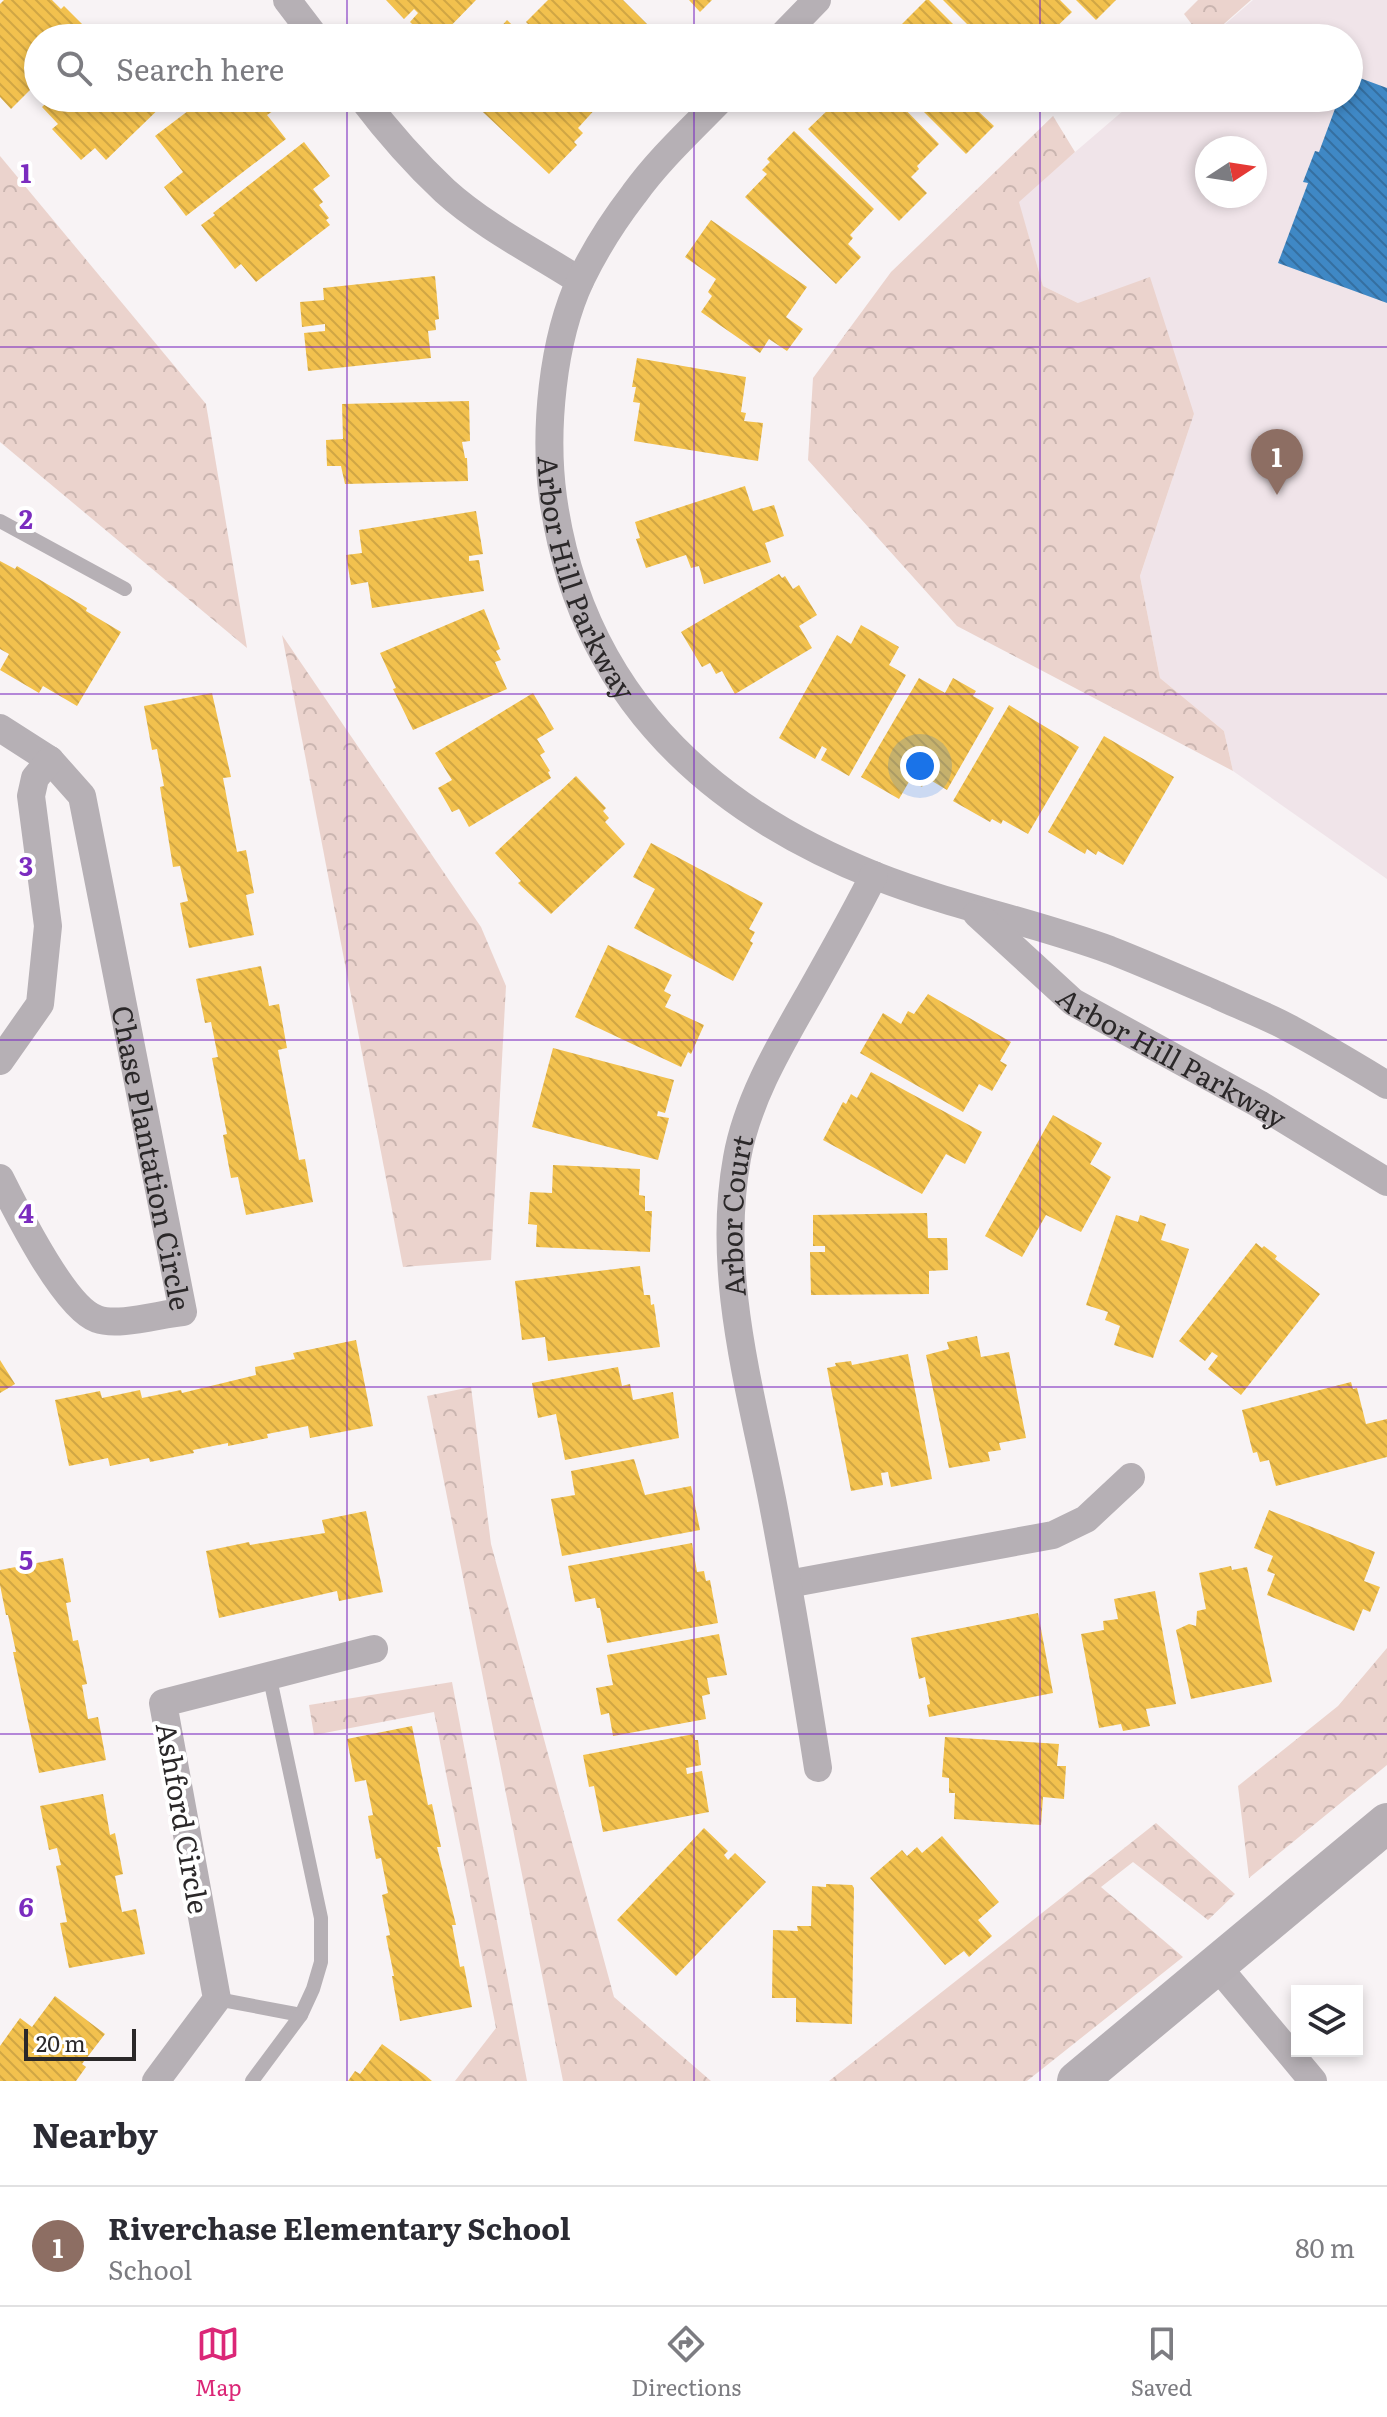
<!DOCTYPE html>
<style>
body{margin:0;font-family:Literata,serif;background:#f7f7f7;color:#2b2b33}
.controls{position:absolute;right:24px;bottom:24px;display:grid;overflow:hidden;border-radius:0px;box-shadow:0 4px 12px #0003}
.controls button{width:72px;height:72px;display:grid;place-items:center;padding:0;border:0;border-bottom:2px solid #e1e1e2;background:#fff;color:#2b2b33;font:40px sans-serif}
.compass{position:absolute;left:1195px;top:136px;width:72px;height:72px;border-radius:50%;background:#fff;box-shadow:0 4px 12px #0003;rotate:78deg}
.scale{position:absolute;left:24px;bottom:20px;width:112px;box-sizing:border-box;padding-left:8px;border:4px solid #2b2829;border-top:0;font-size:22px;line-height:28px;white-space:nowrap;color:#2b2829;-webkit-text-stroke:6px #fff;paint-order:stroke}
.you{position:absolute;left:920px;top:766px;width:28px;height:28px;margin:-20px;border:6px solid #fff;border-radius:50%;background:#1a73e8;box-shadow:0 0 0 12px #1a73e833}
.badge{display:grid;place-items:center;width:52px;height:52px;border-radius:50%;background:#db2777;color:#fff;font-size:26px;font-weight:700}
.pin{position:absolute;translate:-50% -66px;filter:drop-shadow(0 2px 4px #0008)}
.pin::after{content:'';position:absolute;top:42px;width:28px;height:24px;background:inherit;clip-path:polygon(0 0,100% 0,50% 100%)}
.list{margin:0;padding:0;list-style:none}
h2{display:flex;justify-content:space-between;align-items:center;height:104px;margin:0;padding:0 32px;font-size:34px}
h2 small{font-size:26px;font-weight:400;color:#7c7c81}
.list li{display:grid;grid-template-columns:52px 1fr auto;gap:24px;align-items:center;box-sizing:border-box;height:120px;padding:0 32px;border-top:2px solid #e1e1e2}
.list b{display:block;font-size:30px;white-space:nowrap}
.list p{margin:0;font-size:26px;white-space:nowrap;color:#7c7c81}
.list em{font-size:26px;font-style:normal;color:#7c7c81}
.icon{flex:none;width:44px;height:44px;fill:none;stroke:currentColor;stroke-width:2;stroke-linecap:round;stroke-linejoin:round}
.map{position:relative;flex:none;width:1387px;height:2081px;overflow:hidden}
.search{position:absolute;background:#fff;box-shadow:0 4px 12px #0003;left:24px;right:24px;top:24px;height:88px;display:flex;align-items:center;gap:20px;box-sizing:border-box;padding:0 28px;border-radius:44px;color:#7c7c81;font-size:30px}
.sheet{height:224px;background:#fff}
nav{display:flex;justify-content:space-around;align-items:center;box-sizing:border-box;height:112px;border-top:2px solid #e1e1e2;background:#fff;font-size:22px;color:#7c7c81}
nav a{display:grid;justify-items:center;gap:4px}
nav .on{color:#db2777}
.map>svg:first-child{display:block}
.built{fill:#f0e4e9;fill-rule:evenodd}
.forest{fill:url(#forest-crowns)}
.homes{fill:url(#homes-back-hatch)}
.schools{fill:url(#schools-back-hatch)}
.lines{fill:none;stroke-linecap:round;stroke-linejoin:round}
.lane{stroke:#b6b0b5;stroke-width:14}
.street{stroke:#b6b0b5;stroke-width:28}
.secondary{stroke:#b5afb4;stroke-width:40}
.grid{fill:none;stroke:#7b2cbf;stroke-width:2;stroke-opacity:0.55}
.labels{text-anchor:middle;dominant-baseline:central;stroke-width:8;stroke-linejoin:round;paint-order:stroke}
.street-label{font-size:28px;fill:#2b2829;stroke:#fff}
.grid-label{font-size:26px;text-anchor:middle;font-weight:bold;fill:#7b2cbf;stroke:#fff;stroke-width:8;stroke-linejoin:round;paint-order:stroke}
</style>
<div class="map">
<svg width="1387" height="2081" viewBox="0 0 1387 2081">
<defs>
<pattern id="forest-crowns" width="20" height="18" patternUnits="userSpaceOnUse" patternTransform="scale(2)"><rect width="20" height="18" fill="#ebd3cd"/><path d="M2 6a3 3 0 1 1 6 0M12 15a3 3 0 1 1 6 0" fill="none" stroke="#cab5b0"/></pattern>
<pattern id="homes-back-hatch" width="6" height="6" patternUnits="userSpaceOnUse" patternTransform="scale(2)"><rect width="6" height="6" fill="#f2c14e"/><path d="M-1 5l2 2M0 0l6 6M5-1l2 2" fill="none" stroke="#d0a644"/></pattern>
<pattern id="schools-back-hatch" width="6" height="6" patternUnits="userSpaceOnUse" patternTransform="scale(2)"><rect width="6" height="6" fill="#3f88c5"/><path d="M-1 5l2 2M0 0l6 6M5-1l2 2" fill="none" stroke="#356fa0"/></pattern>
</defs>
<rect width="100%" height="100%" fill="#f8f3f5"/>
<!-- built -->
<path class="built" d="M1253 0H1387V879L1233 771 1224 731 1160 678 1140 576 1194 414 1078 303 1043 286 1018 201 1138 98H1349V38H1209ZM1207 148H1255V196H1207Z"/>
<!-- forest -->
<g class="forest">
<polygon points="1198,0 1251,0 1208,38 1202,38 1184,14"/>
<polygon points="1053,116 1075,152 1019,202 1043,286 1078,303 1150,277 1194,414 1140,576 1160,678 1224,731 1233,771 957,626 808,460 813,378 891,272"/>
<polygon points="0,156 206,404 247,648 0,442"/>
<polygon points="282,635 481,927 506,986 491,1260 403,1267"/>
<polygon points="471,1387 491,1544 614,1997 711,2081 563,2081 427,1396"/>
<polygon points="1387,1648 1387,1765 1249,1878 1238,1786 1338,1706"/>
<polygon points="452,1682 527,2081 455,2081 496,2028 434,1712 314,1735 309,1705"/>
<polygon points="1156,1823 1235,1894 1208,1920 1133,1862 1101,1887 1183,1957 1027,2081 829,2081"/>
</g>
<!-- homes -->
<g class="homes">
<polygon points="4,0 52,0 61,9 64,6 89,31 82,38 38,38 38,82 11,109 0,97 0,4"/>
<polygon points="386,0 476,0 439,38 427,38 410,22 418,13 414,9 404,19"/>
<polygon points="548,0 623,0 661,38 542,38 526,22"/>
<polygon points="689,0 712,0 700,12"/>
<polygon points="926,0 929,0 967,38 893,38 900,30 898,28"/>
<polygon points="943,0 1060,0 1072,12 1049,34 1053,38 981,38"/>
<polygon points="1076,0 1116,0 1096,20"/>
<polygon points="507,20 526,38 491,38"/>
<polygon points="51,98 170,98 106,160 95,148 81,160 52,129 58,124 42,107"/>
<polygon points="205,98 266,98 273,111 267,115 286,139 186,216 164,187 183,172 155,136"/>
<polygon points="468,98 589,98 598,106 578,128 583,133 574,142 577,145 549,174"/>
<polygon points="832,98 894,98 939,144 917,166 919,169 911,177 927,193 899,221 808,129 830,108 826,104"/>
<polygon points="910,98 986,98 984,100 986,103 978,111 994,126 966,154"/>
<polygon points="794,131 874,209 850,235 853,238 848,244 861,257 836,284 745,197 767,174 762,170 770,162 767,159"/>
<polygon points="304,142 330,176 313,189 323,202 319,205 329,218 326,220 330,225 256,282 241,264 235,269 201,225 215,215 213,213"/>
<polygon points="711,220 807,287 786,317 803,329 787,351 769,339 760,353 701,312 712,296 708,292 716,279 685,257"/>
<polygon points="435,276 439,319 435,320 436,330 428,331 431,358 308,371 304,333 325,331 325,324 302,327 300,302 324,300 323,288"/>
<polygon points="637,358 746,377 741,412 746,413 744,421 763,423 758,461 634,441 640,403 633,402 636,387 632,387"/>
<polygon points="469,401 470,441 462,442 465,458 467,458 468,481 345,484 341,466 327,466 326,440 343,439 342,404"/>
<polygon points="745,486 753,511 774,505 784,536 765,543 771,562 704,584 699,566 691,568 686,555 646,568 636,539 640,538 635,522"/>
<polygon points="476,511 483,554 469,556 469,561 479,560 484,591 372,608 368,582 351,585 346,555 362,553 359,530"/>
<polygon points="0,561 15,569 17,566 87,608 86,611 121,632 77,706 43,686 39,693 0,670 9,654 0,649"/>
<polygon points="779,574 782,578 785,576 793,589 799,585 817,615 799,626 812,648 735,694 722,671 716,674 710,663 702,667 681,632"/>
<polygon points="484,609 500,649 496,651 501,660 495,662 507,689 413,730 393,689 396,688 380,653"/>
<polygon points="861,625 899,647 889,665 906,675 849,776 821,760 827,749 822,746 815,759 779,738 837,635 851,644"/>
<polygon points="919,678 945,693 953,678 976,691 973,696 994,708 947,790 927,778 922,787 910,780 899,799 861,777"/>
<polygon points="212,693 231,777 223,778 237,852 246,850 254,893 246,895 254,935 189,948 180,903 188,901 180,866 173,867 160,787 164,786 157,749 152,750 144,706"/>
<polygon points="533,693 554,729 537,739 545,752 540,755 550,771 548,772 551,778 469,827 459,809 452,812 438,788 452,780 435,753"/>
<polygon points="1009,705 1079,747 1028,834 1003,820 1001,824 992,819 990,822 953,801"/>
<polygon points="1104,736 1174,777 1123,865 1098,851 1096,855 1087,849 1085,854 1048,832"/>
<polygon points="576,776 606,808 603,811 609,818 605,822 625,844 551,914 518,883 521,881 495,853"/>
<polygon points="651,843 763,903 749,929 755,932 750,941 753,943 733,981 634,928 655,889 633,877"/>
<polygon points="608,945 672,975 664,991 671,995 665,1007 704,1025 691,1054 688,1052 681,1067 575,1017"/>
<polygon points="261,966 269,1006 279,1004 287,1048 278,1050 299,1160 305,1159 313,1202 246,1215 238,1177 231,1178 223,1135 227,1134 212,1058 218,1057 211,1022 205,1023 196,979"/>
<polygon points="928,994 1011,1042 1000,1061 1007,1065 992,1091 979,1084 963,1112 860,1053 883,1013 901,1024 908,1011 914,1014"/>
<polygon points="553,1048 674,1080 665,1113 658,1111 657,1116 669,1118 658,1160 532,1127"/>
<polygon points="871,1072 982,1132 965,1164 946,1154 922,1194 823,1140 843,1102 846,1104 851,1094 857,1098"/>
<polygon points="1053,1115 1102,1143 1090,1164 1111,1177 1081,1232 1046,1215 1022,1257 985,1236"/>
<polygon points="553,1165 640,1169 639,1195 645,1196 645,1211 652,1211 650,1252 536,1247 537,1225 528,1224 530,1192 552,1193"/>
<polygon points="927,1213 928,1238 947,1238 948,1270 929,1271 929,1294 811,1295 810,1252 825,1252 825,1246 813,1246 813,1215"/>
<polygon points="1116,1215 1138,1222 1140,1215 1166,1224 1161,1240 1189,1249 1153,1358 1114,1345 1120,1326 1105,1320 1108,1312 1086,1305"/>
<polygon points="1256,1243 1262,1248 1264,1246 1277,1256 1275,1259 1320,1294 1241,1395 1208,1369 1218,1356 1212,1352 1205,1361 1179,1341"/>
<polygon points="640,1266 644,1295 650,1295 651,1305 654,1304 660,1347 548,1361 545,1337 522,1340 515,1281"/>
<polygon points="977,1336 981,1357 1009,1352 1026,1438 999,1443 1001,1450 988,1452 990,1461 949,1468 926,1355 949,1349 947,1342"/>
<polygon points="356,1340 373,1426 310,1438 308,1426 267,1434 268,1438 228,1446 228,1443 193,1450 194,1453 150,1462 149,1458 110,1466 108,1458 69,1466 55,1400 100,1391 102,1398 140,1390 142,1398 181,1390 182,1393 256,1375 255,1367 295,1359 293,1353"/>
<polygon points="908,1354 932,1479 891,1487 888,1472 881,1473 883,1485 851,1491 827,1368 836,1366 835,1363 851,1361 852,1365"/>
<polygon points="0,1360 15,1384 0,1393"/>
<polygon points="618,1367 622,1386 630,1384 633,1400 673,1392 679,1438 565,1460 556,1414 538,1418 532,1383"/>
<polygon points="1351,1382 1353,1389 1357,1388 1366,1424 1387,1419 1387,1457 1276,1486 1269,1460 1260,1462 1257,1452 1253,1453 1242,1410"/>
<polygon points="634,1459 645,1495 691,1486 700,1530 562,1556 551,1499 575,1495 571,1471"/>
<polygon points="1269,1510 1375,1552 1364,1581 1380,1587 1370,1612 1363,1609 1354,1631 1267,1595 1275,1574 1267,1571 1273,1556 1254,1548"/>
<polygon points="366,1511 383,1592 339,1601 337,1591 219,1618 206,1551 249,1542 250,1545 325,1533 322,1520"/>
<polygon points="692,1543 697,1572 704,1571 706,1581 710,1580 718,1623 607,1643 600,1608 597,1608 595,1598 575,1602 568,1566"/>
<polygon points="63,1558 71,1602 66,1603 73,1641 78,1640 87,1684 82,1685 88,1719 98,1717 106,1760 39,1773 13,1652 16,1652 8,1615 6,1615 0,1585 0,1570"/>
<polygon points="1231,1566 1232,1570 1247,1567 1272,1682 1191,1699 1176,1630 1189,1624 1196,1626 1197,1611 1206,1609 1199,1573"/>
<polygon points="1155,1591 1176,1704 1146,1709 1150,1726 1123,1731 1121,1724 1099,1728 1081,1634 1104,1630 1103,1621 1118,1619 1114,1599"/>
<polygon points="1038,1613 1053,1693 929,1717 927,1705 930,1704 925,1677 919,1679 911,1638"/>
<polygon points="719,1634 727,1675 707,1678 710,1694 702,1696 706,1719 613,1736 609,1713 601,1715 596,1688 613,1685 607,1655"/>
<polygon points="412,1726 428,1805 432,1804 441,1847 437,1847 456,1925 452,1925 460,1967 464,1966 472,2007 400,2021 392,1976 394,1976 386,1936 390,1935 382,1895 388,1893 381,1858 376,1859 368,1816 373,1815 366,1780 355,1782 347,1739"/>
<polygon points="694,1734 695,1740 698,1740 701,1765 686,1768 687,1774 702,1771 709,1812 603,1832 594,1786 589,1787 583,1755"/>
<polygon points="945,1737 1059,1744 1057,1766 1066,1766 1064,1799 1043,1797 1041,1825 954,1819 955,1793 949,1793 949,1778 942,1777"/>
<polygon points="103,1794 110,1835 115,1833 123,1874 115,1876 122,1912 136,1909 145,1954 69,1968 60,1923 67,1922 56,1866 61,1865 57,1848 49,1850 40,1806"/>
<polygon points="704,1828 728,1851 724,1855 728,1860 735,1853 766,1882 676,1976 617,1920"/>
<polygon points="942,1836 999,1902 978,1920 992,1936 969,1957 964,1951 945,1965 870,1878 902,1850 907,1856 917,1847 922,1853"/>
<polygon points="826,1884 852,1885 854,1888 852,2024 796,2022 796,1998 772,1998 773,1930 798,1931 797,1926 811,1926 812,1886 826,1887"/>
<polygon points="55,1996 105,2034 82,2064 86,2067 76,2081 0,2081 0,2046 20,2018 32,2027"/>
<polygon points="382,2044 425,2075 432,2081 348,2081 355,2071 360,2074"/>
</g>
<!-- schools -->
<polygon class="schools" points="1349,74 1387,88 1387,303 1278,263 1308,183 1303,182 1315,151 1319,152 1339,98 1349,98"/>
<g class="lines">
<!-- lane -->
<g class="lane">
<polyline points="0,521 125,589"/>
<polyline points="217,1999 301,2015"/>
<polyline points="252,2081 301,2015 313,1989 321,1962 321,1918 269,1674"/>
</g>
<!-- street -->
<g class="street">
<polyline points="287,0 316,38"/>
<polyline points="780,38 817,0"/>
<path d="M362 98C387 131 415 163 445 191 485 227 535 252 580 281"/>
<path id="s1" d="M722 98C692 129 659 159 634 194 614 220 595 250 581 279 552 340 544 432 553 498 580 689 702 807 876 876 952 906 1033 922 1110 950 1146 964 1182 980 1217 995 1240 1006 1265 1015 1287 1027 1321 1045 1354 1065 1387 1085"/>
<path id="s2" d="M0 728 50 760 82 796 183 1312C160 1314 118 1327 97 1319 65 1308 16 1210 0 1178"/>
<path id="s3" d="M977 914 1073 1002 1259 1104 1387 1182"/>
<polyline points="0,1061 40,1004 48,926 31,796 35,778 50,760"/>
<polyline points="788,1584 1053,1535 1086,1519 1131,1477"/>
<path id="s4" d="M818 1768C804 1678 789 1588 772 1499 750 1387 716 1273 737 1158 747 1101 779 1047 807 998 830 957 853 917 874 875"/>
<polyline points="1217,1966 1313,2081"/>
<polyline points="156,2081 217,1999 163,1703 374,1649"/>
</g>
<!-- secondary -->
<polyline class="secondary" points="1077,2081 1387,1823"/>
</g>
<!-- grid -->
<path class="grid" d="M347 0V38M694 0V38M1040 0V38M347 98V2081M694 98V2081M1040 98V2081M0 347H1387M0 694H1387M0 1040H1387M0 1387H1387M0 1734H1387"/>
<g class="labels">
<!-- street labels -->
<g class="street-label">
<text stroke="none"><textPath href="#s1" startOffset="540">Arbor Hill Parkway</textPath></text>
<text stroke="none"><textPath href="#s3" startOffset="244">Arbor Hill Parkway</textPath></text>
<text stroke="none"><textPath href="#s2" startOffset="476">Chase Plantation Circle</textPath></text>
<text stroke="none"><textPath href="#s4" startOffset="560">Arbor Court</textPath></text>
<text transform="translate(184 1818) rotate(80)">Ashford Circle</text>
</g>
</g>
<g class="grid-label">
<text x="26" y="183">1</text>
<text x="26" y="529">2</text>
<text x="26" y="876">3</text>
<text x="26" y="1223">4</text>
<text x="26" y="1570">5</text>
<text x="26" y="1917">6</text>
</g>
</svg>
<div class="controls">
<button><svg class="icon" aria-label="layers" viewBox="0 0 24 24"><path d="M12 4l9 5-9 5-9-5zM3 14l9 5 9-5"/></svg></button>
</div>
<svg class="compass" viewBox="-18 -18 36 36"><path d="M0-13l5 13h-10z" fill="#e53935"/><path d="M0 13l5-13h-10z" fill="#7c7c81"/></svg>
<div class="scale">20 m</div>
<div class="you"></div>
<div class="pin badge" style="left:1277px;top:495px;background:#8d6e63">1</div>
<div class="search"><svg class="icon" aria-label="search" viewBox="0 0 24 24"><circle cx="10" cy="10" r="6"/><path d="M15 15l6 6"/></svg>Search here</div>
</div>
<section class="sheet">
<h2>Nearby<small></small></h2>
<ul class="list">
<li><span class="badge" style="background:#8d6e63">1</span><div><b>Riverchase Elementary School</b><p>School</p></div><em>80 m</em></li>
</ul>
</section>
<nav>
<a class="on"><svg class="icon" aria-label="map" viewBox="0 0 24 24"><path d="M3 6l6-2 6 2 6-2v14l-6 2-6-2-6 2zM9 4v14M15 6v14"/></svg>Map</a>
<a><svg class="icon" aria-label="directions" viewBox="0 0 24 24"><path d="M12 3l9 9-9 9-9-9zM9 14v-3h6M13 9l2 2-2 2"/></svg>Directions</a>
<a><svg class="icon" aria-label="saved" viewBox="0 0 24 24"><path d="M7 4h10v16l-5-4-5 4z"/></svg>Saved</a>
</nav>
